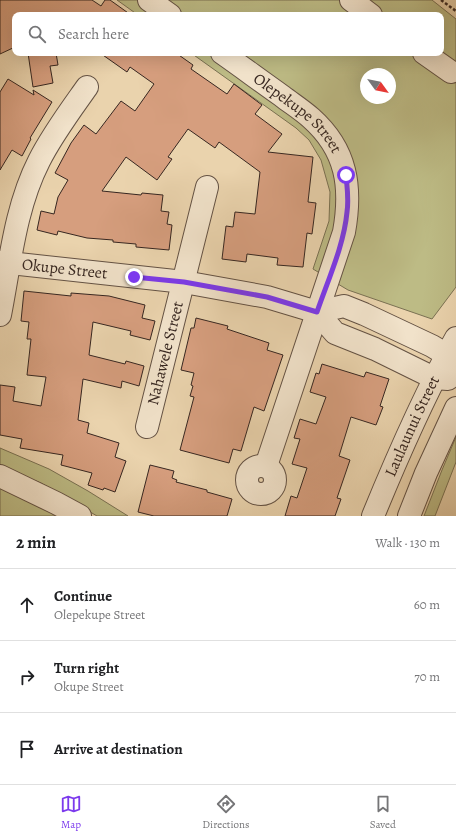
<!DOCTYPE html>
<meta charset="utf-8">
<style>
body{margin:0;font-family:Alegreya,serif;background:#f6f6f6;color:#202124}
.compass{position:absolute;left:360px;top:68px;width:36px;height:36px;border-radius:50%;background:#fff;box-shadow:0 4px 16px #0002;rotate:123deg}
.stop{position:absolute;width:12px;height:12px;margin:-9px;border:3px solid #7c3aed;border-radius:50%;background:#fff}
.stop.end{background:#7c3aed;border-color:#fff;box-shadow:0 1px 4px #0008}
.list{margin:0;padding:0;list-style:none}
h2{display:flex;justify-content:space-between;align-items:center;height:52px;margin:0;padding:0 16px;font-size:17px}
h2 small{font-size:13px;font-weight:400;color:#757577}
.list li{display:grid;grid-template-columns:26px 1fr auto;gap:12px;align-items:center;box-sizing:border-box;height:72px;padding:0 16px;border-top:1px solid #e0e0e0}
.list b{display:block;font-size:15px;white-space:nowrap}
.list p{margin:0;font-size:13px;white-space:nowrap;color:#757577}
.list em{font-size:13px;font-style:normal;color:#757577}
.icon{flex:none;width:22px;height:22px;fill:none;stroke:currentColor;stroke-width:2;stroke-linecap:round;stroke-linejoin:round}
.map{position:relative;flex:none;width:456px;height:516px;overflow:hidden}
.search{position:absolute;background:#fff;box-shadow:0 4px 16px #0002;left:12px;right:12px;top:12px;height:44px;display:flex;align-items:center;gap:10px;box-sizing:border-box;padding:0 14px;border-radius:8px;color:#757577;font-size:15px}
.sheet{height:268px;background:#fff}
nav{display:flex;justify-content:space-around;align-items:center;box-sizing:border-box;height:56px;border-top:1px solid #e0e0e0;background:#fff;font-size:11px;color:#757577}
nav a{display:grid;justify-items:center;gap:2px}
nav .on{color:#7c3aed}
.map>svg:first-child{display:block}
.green{fill:#bdbb85;stroke:#7a7153;fill-rule:evenodd}
.building{fill:#d69e7e;stroke:#372721}
.lines{fill:none;stroke-linecap:round;stroke-linejoin:round}
.minor-casing{stroke:#645244;stroke-width:24}
.path{stroke:#372721;stroke-width:2.5;stroke-dasharray:3 2;stroke-linecap:butt}
.minor{stroke:#f1e2ca;stroke-width:22}
.route{stroke:#7c3aed;stroke-width:5}
.labels{text-anchor:middle;dominant-baseline:central;stroke-width:3;stroke-linejoin:round;paint-order:stroke}
.street-label{font-size:16px;fill:#372721;stroke:#f1e2ca}
</style>
<div class="map">
<svg width="456" height="516" viewBox="0 0 456 516">
<rect width="100%" height="100%" fill="#ead3ad"/>
<filter id="stains"><feTurbulence type="fractalNoise" baseFrequency=".005" numOctaves="4"/><feColorMatrix values="0 0 0 0 .2 0 0 0 0 .09 0 0 0 0 .02 0 0 0 .5 -.17"/></filter>
<radialGradient id="worn" r=".72"><stop offset=".6" stop-color="#630" stop-opacity="0"/><stop offset="1" stop-color="#630" stop-opacity=".3"/></radialGradient>
<!-- green -->
<g class="green">
<path d="M117 0H432L456 19V287L432 319 348 290 313 269 329 221 330 192 321 160 309 140 296 128 191 53H441V15H138ZM366 74H390V98H366Z"/>
<polygon points="456,437 456,462 435,516 424,516 442,470"/>
<polygon points="0,448 49,469 88,491 128,516 97,516 41,483 0,467"/>
<polygon points="0,485 62,516 0,516"/>
</g>
<!-- building -->
<g class="building">
<polygon points="0,0 92,0 101,6 105,0 110,0 131,15 15,15 15,47 0,54"/>
<polygon points="28,53 56,53 58,65 50,66 53,83 33,87"/>
<polygon points="100,53 176,53 193,65 191,69 227,94 234,84 262,105 255,114 282,134 268,152 313,157 308,202 316,203 312,234 307,233 303,267 277,265 278,258 247,254 246,262 222,259 226,226 233,227 235,212 255,214 260,172 219,142 215,148 188,129 168,157 172,159 157,180 126,157 102,191 141,195 142,193 163,195 161,211 169,212 167,224 172,225 169,250 136,247 136,244 113,242 113,240 87,238 58,231 57,235 37,230 41,211 54,214 58,197 68,180 55,173 71,143 84,125 96,134 121,101 135,111 154,84 130,67 127,72"/>
<polygon points="8,79 34,95 33,90 52,102 30,138 31,139 22,156 12,150 0,170 0,92"/>
<polygon points="24,291 71,296 71,293 109,296 145,305 142,318 155,321 150,340 130,335 131,331 93,322 89,355 125,364 126,361 144,366 139,386 122,381 121,388 83,379 78,420 89,423 87,433 119,443 115,457 126,461 115,492 104,488 103,490 88,485 92,473 61,465 63,455 20,448 22,439 0,435 0,385 15,387 13,401 41,406 46,377 27,375 31,339 27,339 29,322 21,321"/>
<polygon points="196,318 228,326 227,329 269,343 267,350 283,355 264,411 254,407 241,451 233,449 229,463 180,450 194,397 190,396 193,386 191,385 194,373 181,370 191,328 194,328"/>
<polygon points="322,364 364,377 366,372 389,379 380,406 383,407 376,425 351,417 339,456 350,460 337,498 341,499 335,516 285,516 291,496 297,498 307,468 292,464 300,439 294,438 300,419 316,424 326,397 310,392 316,373 319,374"/>
<polygon points="150,465 174,471 172,478 177,480 176,482 207,490 207,492 232,499 227,516 154,516 138,512"/>
</g>
<g class="lines">
<defs>
<g id="minor">
<polyline points="149,0 170,15"/>
<polyline points="351,0 371,15"/>
<path id="s1" d="M222 53C242 67 262 82 282 96 291 103 302 110 311 118 347 150 352 187 344 232L266 466"/>
<polyline points="424,53 451,72"/>
<path id="s2" d="M0 262 184 282 267 297 317 312 344 306 364 314 432 346 447 355 456 365"/>
<polyline points="317,312 335,333 375,349 434,378 448,379"/>
<path d="M0 315C10 264 15 208 39 161 52 135 70 111 87 87"/>
<path id="s3" d="M147 427 207 187"/>
<circle cx="261" cy="480" r="14"/>
<polyline points="0,476 56,503 80,516"/>
<path id="s4" d="M373 516C398 455 424 395 456 338"/>
<polyline points="409,516 426,473 456,408"/>
</g>
</defs>
<!-- minor casing -->
<use href="#minor" class="minor-casing"/>
<!-- path -->
<polyline class="path" points="441,0 456,11"/>
<!-- minor -->
<use href="#minor" class="minor"/>
</g>
<g class="lines">
<!-- route -->
<path class="route" d="M134 277 184 282 267 297 317 312C328 280 344 245 347 212 349 199 347 187 346 175"/>
</g>
<g class="labels">
<!-- street labels -->
<g class="street-label">
<text stroke="none"><textPath href="#s1" startOffset="97">Olepekupe Street</textPath></text>
<text stroke="none"><textPath href="#s2" startOffset="65">Okupe Street</textPath></text>
<text stroke="none"><textPath href="#s3" startOffset="76">Nahawele Street</textPath></text>
<text stroke="none"><textPath href="#s4" startOffset="98">Laulaunui Street</textPath></text>
</g>
</g>
<rect width="100%" height="100%" filter="url(#stains)"/>
<rect width="100%" height="100%" fill="url(#worn)"/>
</svg>
<svg class="compass" viewBox="-18 -18 36 36"><path d="M0-13l5 13h-10z" fill="#e53935"/><path d="M0 13l5-13h-10z" fill="#757577"/></svg>
<div class="stop" style="left:346px;top:175px"></div>
<div class="stop end" style="left:134px;top:277px"></div>
<div class="search"><svg class="icon" aria-label="search" viewBox="0 0 24 24"><circle cx="10" cy="10" r="6"/><path d="M15 15l6 6"/></svg>Search here</div>
</div>
<section class="sheet">
<h2>2 min<small>Walk · 130 m</small></h2>
<ul class="list">
<li><svg class="icon" aria-label="ahead" viewBox="0 0 24 24"><path d="M12 20V5M6 11l6-6 6 6"/></svg><div><b>Continue</b><p>Olepekupe Street</p></div><em>60 m</em></li>
<li><svg class="icon" aria-label="right" viewBox="0 0 24 24"><path d="M7 20v-9h11M14 6l5 5-5 5"/></svg><div><b>Turn right</b><p>Okupe Street</p></div><em>70 m</em></li>
<li><svg class="icon" aria-label="arrive" viewBox="0 0 24 24"><path d="M6 21V4h12l-3 4 3 4H6"/></svg><div><b>Arrive at destination</b></div></li>
</ul>
</section>
<nav>
<a class="on"><svg class="icon" aria-label="map" viewBox="0 0 24 24"><path d="M3 6l6-2 6 2 6-2v14l-6 2-6-2-6 2zM9 4v14M15 6v14"/></svg>Map</a>
<a><svg class="icon" aria-label="directions" viewBox="0 0 24 24"><path d="M12 3l9 9-9 9-9-9zM9 14v-3h6M13 9l2 2-2 2"/></svg>Directions</a>
<a><svg class="icon" aria-label="saved" viewBox="0 0 24 24"><path d="M7 4h10v16l-5-4-5 4z"/></svg>Saved</a>
</nav>
